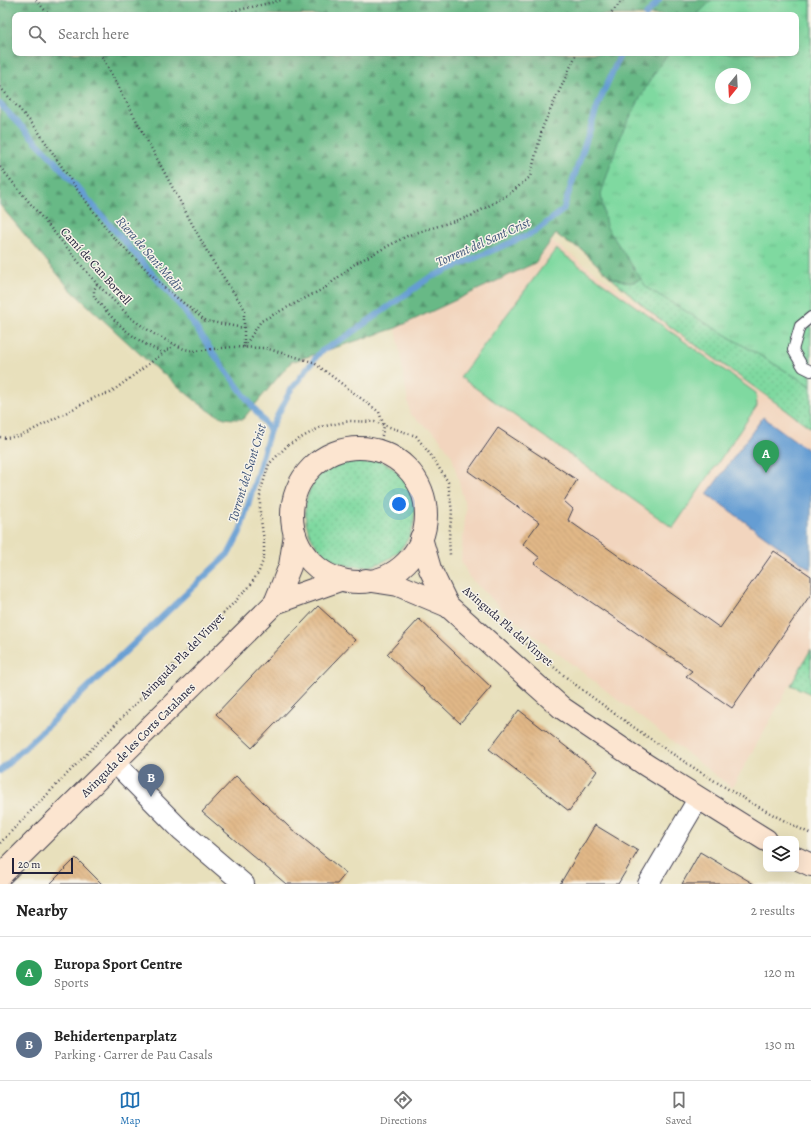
<!DOCTYPE html>
<meta charset="utf-8">
<style>
body{margin:0;font-family:Alegreya,serif;background:#f6f6f6;color:#222}
.controls{position:absolute;right:12px;bottom:12px;display:grid;overflow:hidden;border-radius:8px;box-shadow:0 4px 16px #0002}
.controls button{width:36px;height:36px;display:grid;place-items:center;padding:0;border:0;border-bottom:1px solid #e0e0e0;background:#fff;color:#222;font:20px sans-serif}
.compass{position:absolute;left:715px;top:68px;width:36px;height:36px;border-radius:50%;background:#fff;box-shadow:0 4px 16px #0002;rotate:198deg}
.scale{position:absolute;left:12px;bottom:10px;width:61px;box-sizing:border-box;padding-left:4px;border:2px solid #22223b;border-top:0;font-size:11px;line-height:14px;white-space:nowrap;color:#22223b;-webkit-text-stroke:3px #f7f3e8;paint-order:stroke}
.you{position:absolute;left:399px;top:504px;width:14px;height:14px;margin:-10px;border:3px solid #fff;border-radius:50%;background:#1a73e8;box-shadow:0 0 0 6px #1a73e833}
.badge{display:grid;place-items:center;width:26px;height:26px;border-radius:50%;background:#1f6fb2;color:#fff;font-size:13px;font-weight:700}
.pin{position:absolute;translate:-50% -33px;filter:drop-shadow(0 1px 2px #0008)}
.pin::after{content:'';position:absolute;top:21px;width:14px;height:12px;background:inherit;clip-path:polygon(0 0,100% 0,50% 100%)}
.list{margin:0;padding:0;list-style:none}
h2{display:flex;justify-content:space-between;align-items:center;height:52px;margin:0;padding:0 16px;font-size:17px}
h2 small{font-size:13px;font-weight:400;color:#767676}
.list li{display:grid;grid-template-columns:26px 1fr auto;gap:12px;align-items:center;box-sizing:border-box;height:72px;padding:0 16px;border-top:1px solid #e0e0e0}
.list b{display:block;font-size:15px;white-space:nowrap}
.list p{margin:0;font-size:13px;white-space:nowrap;color:#767676}
.list em{font-size:13px;font-style:normal;color:#767676}
.icon{flex:none;width:22px;height:22px;fill:none;stroke:currentColor;stroke-width:2;stroke-linecap:round;stroke-linejoin:round}
.map{position:relative;flex:none;width:811px;height:884px;overflow:hidden}
.search{position:absolute;background:#fff;box-shadow:0 4px 16px #0002;left:12px;right:12px;top:12px;height:44px;display:flex;align-items:center;gap:10px;box-sizing:border-box;padding:0 14px;border-radius:8px;color:#767676;font-size:15px}
.sheet{height:196px;background:#fff}
nav{display:flex;justify-content:space-around;align-items:center;box-sizing:border-box;height:56px;border-top:1px solid #e0e0e0;background:#fff;font-size:11px;color:#767676}
nav a{display:grid;justify-items:center;gap:2px}
nav .on{color:#1f6fb2}
.map>svg:first-child{display:block}
.built{fill:#f2d5be}
.grass{fill:url(#grass-dots);stroke:#507e6e}
.forest{fill:url(#forest-firs);stroke:#446e60;fill-rule:evenodd}
.park{fill:url(#park-tufts);stroke:#507e6e;fill-rule:evenodd}
.garden{fill:#7fd9a0;stroke:#507e6e}
.water{fill:#659dd3;stroke:#446087}
.lines{fill:none;stroke-linecap:round;stroke-linejoin:round}
.stream{stroke:#659dd3;stroke-width:6}
.building{fill:url(#building-back-hatch)}
.lane-casing{stroke:#403e4e;stroke-width:12}
.street-casing{stroke:#403e4e;stroke-width:22}
.secondary-casing{stroke:#403e4e;stroke-width:24}
.path{stroke:#403e4e;stroke-width:2.5;stroke-dasharray:1 3;stroke-linecap:butt}
.lane{stroke:#fff;stroke-width:10}
.street{stroke:#fff;stroke-width:20}
.secondary{stroke:#fce5d0;stroke-width:22}
.labels{text-anchor:middle;dominant-baseline:central;stroke-width:3;stroke-linejoin:round;paint-order:stroke}
.street-label{font-size:12px;fill:#22223b;stroke:#f7f3e8}
.water-label{font-size:13px;font-style:italic;fill:#3d5378;stroke:#f7f3e8}
</style>
<div class="map">
<svg width="811" height="884" viewBox="0 0 811 884">
<defs>
<pattern id="grass-dots" width="8" height="8" patternUnits="userSpaceOnUse"><rect width="8" height="8" fill="#7fd9a0"/><path d="M2 2h.1M6 6h.1" fill="none" stroke="#6dba8b" stroke-width="1.8" stroke-linecap="round"/></pattern>
<pattern id="forest-firs" width="22" height="20" patternUnits="userSpaceOnUse"><rect width="22" height="20" fill="#67b986"/><path d="M5 1l3.5 6h-7zM16 11l3.5 6h-7z" fill="#54966f"/></pattern>
<pattern id="park-tufts" width="24" height="20" patternUnits="userSpaceOnUse"><rect width="24" height="20" fill="#7fd9a0"/><path d="M3 7l-1-3M5 7V3M7 7l1-3M15 17l-1-3M17 17v-4M19 17l1-3" fill="none" stroke="#6dba8b"/></pattern>
<pattern id="building-back-hatch" width="6" height="6" patternUnits="userSpaceOnUse"><rect width="6" height="6" fill="#e1b887"/><path d="M-1 5l2 2M0 0l6 6M5-1l2 2" fill="none" stroke="#c19e75"/></pattern>
</defs>
<rect width="100%" height="100%" fill="#f7f3e8"/>
<filter id="ink" filterUnits="userSpaceOnUse"><feTurbulence type="fractalNoise" baseFrequency=".025" numOctaves="2"/><feDisplacementMap in="SourceGraphic" scale="8" xChannelSelector="R" yChannelSelector="G"/><feConvolveMatrix kernelMatrix="1 2 1 2 8 2 1 2 1" color-interpolation-filters="sRGB"/></filter>
<filter id="wash" filterUnits="userSpaceOnUse"><feTurbulence type="fractalNoise" baseFrequency=".012" numOctaves="4" result="noise"/><feDisplacementMap in="SourceGraphic" scale="16" xChannelSelector="R" yChannelSelector="G"/><feGaussianBlur stdDeviation="0.9" result="paint"/><feColorMatrix in="noise" values="0 0 0 0 0 0 0 0 0 0 0 0 0 0 0 0 0 1.4 0 .05"/><feComposite in="paint" operator="in"/></filter>
<g filter="url(#wash)">
<rect width="100%" height="100%" fill="#e8e0bc"/>
<!-- built -->
<polygon class="built" points="552,241 811,428 811,648 732,788 507,614 469,577 461,560 466,509 452,456 437,435 410,414 396,328 535,263"/>
<!-- grass -->
<g class="grass">
<polygon points="639,275 648,288 811,386 811,428 654,315 610,277"/>
<circle cx="360" cy="512" r="55"/>
<polygon points="811,649 811,694 791,685"/>
</g>
<!-- forest -->
<path class="forest" d="M0 0H811V152L655 274 630 283 610 277 581 249 568 243 556 234 535 263 396 328 291 362 243 419C237 419 230 419 225 418 203 412 175 381 154 367L70 289 0 205ZM15 15H796V53H15ZM721 74H745V98H721Z"/>
<!-- park -->
<path class="park" d="M712 0H811V386L647 288 606 226 601 194 620 136 650 80 668 53H796V15H697ZM721 74H745V98H721Z"/>
<!-- garden -->
<polygon class="garden" points="556,249 756,393 757,406 673,528 460,377"/>
<!-- water -->
<polygon class="water" points="763,417 811,452 811,570 707,494"/>
<g class="lines">
<!-- stream -->
<g class="stream">
<polyline points="646,15 659,0"/>
<polyline points="0,104 51,157 183,309 211,350 270,430"/>
<polyline points="0,771 229,553 240,532 270,430 290,391 320,352 347,336 429,278 535,232 563,210 599,102 621,53"/>
</g>
</g>
<g id="blocks">
<!-- building -->
<g class="building">
<polygon points="498,428 577,480 564,501 573,509 568,520 720,628 774,551 811,576 811,594 732,708 686,676 692,671 534,563 540,558 523,544 539,522 468,471"/>
<polygon points="318,606 355,640 252,748 216,714"/>
<polygon points="419,619 491,687 460,723 387,654"/>
<polygon points="519,710 597,771 569,811 489,749"/>
<polygon points="236,776 289,827 346,873 337,884 286,884 202,812"/>
<polygon points="595,825 638,851 618,884 560,884"/>
<polygon points="700,852 754,884 682,884"/>
<polygon points="76,858 102,884 50,884"/>
</g>
</g>
</g>
<g filter="url(#ink)">
<use href="#blocks" fill-opacity="0" stroke="#403e4e" stroke-width="1"/>
<g class="lines">
<defs>
<polyline id="lane" points="811,317 800,326 793,350 803,367 811,371"/>
<g id="street">
<polyline points="115,763 182,831 244,884"/>
<polyline points="648,884 698,799"/>
</g>
<g id="secondary">
<circle cx="359" cy="515" r="67"/>
<polyline points="421,538 430,569 448,606"/>
<polyline points="366,580 398,585 448,606 562,708 646,765 766,840"/>
<polyline points="275,603 340,580"/>
<polyline points="796,858 811,865"/>
<polyline points="0,876 275,603 290,566 295,534"/>
</g>
</defs>
<!-- lane casing -->
<use href="#lane" class="lane-casing"/>
<!-- street casing -->
<use href="#street" class="street-casing"/>
<!-- secondary casing -->
<use href="#secondary" class="secondary-casing"/>
<!-- path -->
<g class="path">
<polyline points="36,0 49,15"/>
<polyline points="217,15 282,0"/>
<polyline points="609,15 623,0"/>
<polyline points="100,53 210,257 244,308 244,346"/>
<polyline points="0,87 36,128 76,188 113,237 166,289 206,321 244,328"/>
<polyline points="0,167 97,284 132,319 154,334 184,349 195,351 232,347 265,348 313,362 379,412 384,426 379,450"/>
<path d="M97 284 94 290V297C113 320 134 342 163 352"/>
<polyline points="244,347 261,321 325,288 356,263 409,235 471,216 509,194 530,177 543,126 577,53"/>
<polyline points="0,437 7,438 23,435 96,397 110,393 174,345"/>
<path d="M487 610C522 639 556 671 592 697 661 748 734 797 811 834"/>
<polyline points="0,843 250,586 259,571 264,558 264,541 260,513 260,493 269,464 288,445 321,427 349,421 375,422 416,436 432,457 448,482 452,512 449,537 450,555"/>
</g>
<!-- lane -->
<use href="#lane" class="lane"/>
<!-- street -->
<use href="#street" class="street"/>
<!-- secondary -->
<use href="#secondary" class="secondary"/>
</g>
</g>
<g class="labels">
<!-- street labels -->
<g class="street-label">
<text transform="translate(96 266) rotate(48)">Camí de Can Borrell</text>
<text transform="translate(508 626) rotate(41)">Avinguda Pla del Vinyet</text>
<text transform="translate(182 656) rotate(-46)">Avinguda Pla del Vinyet</text>
<text transform="translate(138 740) rotate(-45)">Avinguda de les Corts Catalanes</text>
</g>
<!-- water labels -->
<g class="water-label">
<text transform="translate(483 242) rotate(-24)">Torrent del Sant Crist</text>
<text transform="translate(150 254) rotate(49)">Riera de Sant Medir</text>
<text transform="translate(247 473) rotate(-73)">Torrent del Sant Crist</text>
</g>
</g>
</svg>
<div class="controls">
<button><svg class="icon" aria-label="layers" viewBox="0 0 24 24"><path d="M12 4l9 5-9 5-9-5zM3 14l9 5 9-5"/></svg></button>
</div>
<svg class="compass" viewBox="-18 -18 36 36"><path d="M0-13l5 13h-10z" fill="#e53935"/><path d="M0 13l5-13h-10z" fill="#767676"/></svg>
<div class="scale">20 m</div>
<div class="you"></div>
<div class="pin badge" style="left:766px;top:473px;background:#2e9e5b">A</div>
<div class="pin badge" style="left:151px;top:797px;background:#5c6f8a">B</div>
<div class="search"><svg class="icon" aria-label="search" viewBox="0 0 24 24"><circle cx="10" cy="10" r="6"/><path d="M15 15l6 6"/></svg>Search here</div>
</div>
<section class="sheet">
<h2>Nearby<small>2 results</small></h2>
<ul class="list">
<li><span class="badge" style="background:#2e9e5b">A</span><div><b>Europa Sport Centre</b><p>Sports</p></div><em>120 m</em></li>
<li><span class="badge" style="background:#5c6f8a">B</span><div><b>Behidertenparplatz</b><p>Parking · Carrer de Pau Casals</p></div><em>130 m</em></li>
</ul>
</section>
<nav>
<a class="on"><svg class="icon" aria-label="map" viewBox="0 0 24 24"><path d="M3 6l6-2 6 2 6-2v14l-6 2-6-2-6 2zM9 4v14M15 6v14"/></svg>Map</a>
<a><svg class="icon" aria-label="directions" viewBox="0 0 24 24"><path d="M12 3l9 9-9 9-9-9zM9 14v-3h6M13 9l2 2-2 2"/></svg>Directions</a>
<a><svg class="icon" aria-label="saved" viewBox="0 0 24 24"><path d="M7 4h10v16l-5-4-5 4z"/></svg>Saved</a>
</nav>
